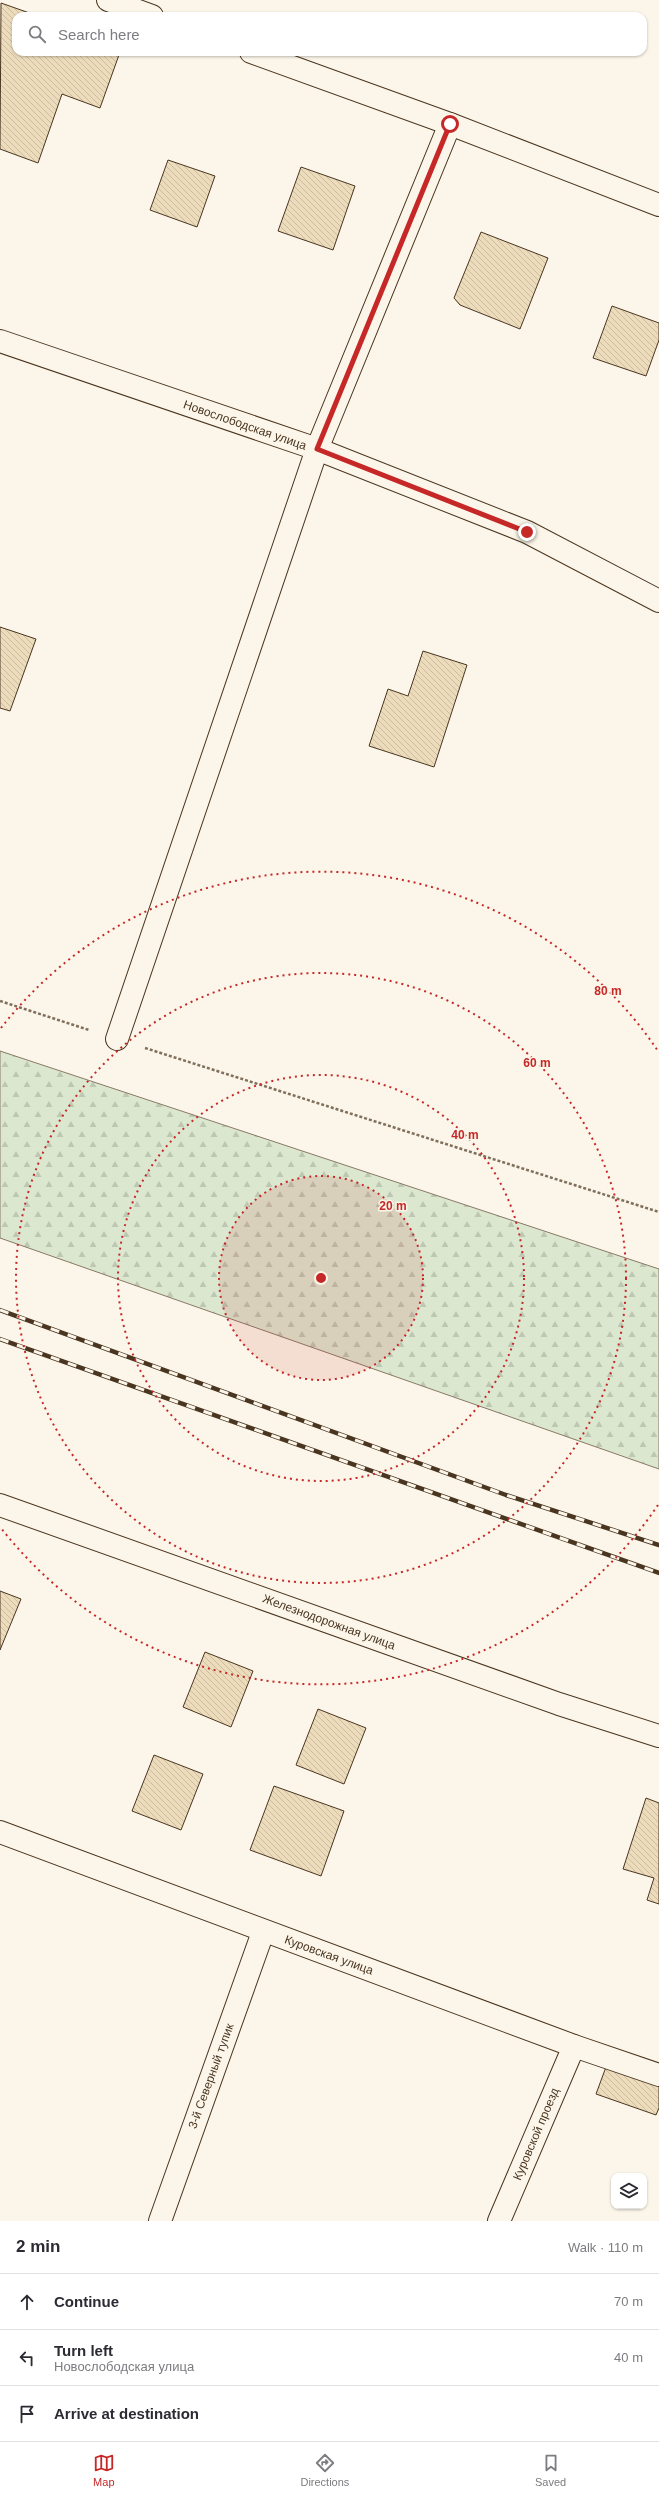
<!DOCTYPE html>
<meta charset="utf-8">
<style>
body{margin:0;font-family:Arial,sans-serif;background:#f2f2f3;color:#2b2b33}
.controls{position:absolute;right:12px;bottom:12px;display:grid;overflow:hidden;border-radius:8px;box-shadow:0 1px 3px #0004}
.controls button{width:36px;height:36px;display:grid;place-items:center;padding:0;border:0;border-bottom:1px solid #e1e1e2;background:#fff;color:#2b2b33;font:20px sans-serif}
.stop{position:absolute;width:12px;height:12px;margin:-9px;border:3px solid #c62828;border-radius:50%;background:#fff}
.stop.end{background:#c62828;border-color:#fff;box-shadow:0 1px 4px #0008}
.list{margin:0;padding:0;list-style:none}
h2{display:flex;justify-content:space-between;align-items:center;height:52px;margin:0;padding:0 16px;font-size:17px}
h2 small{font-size:13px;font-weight:400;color:#7c7c81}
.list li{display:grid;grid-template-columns:26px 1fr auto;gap:12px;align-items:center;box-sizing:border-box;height:56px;padding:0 16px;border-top:1px solid #e1e1e2}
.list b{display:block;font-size:15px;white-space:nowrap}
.list p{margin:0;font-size:13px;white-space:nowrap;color:#7c7c81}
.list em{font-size:13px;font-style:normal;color:#7c7c81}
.icon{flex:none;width:22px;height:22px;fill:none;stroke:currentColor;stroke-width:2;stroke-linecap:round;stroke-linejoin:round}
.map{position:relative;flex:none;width:659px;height:2221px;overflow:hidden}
.search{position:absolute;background:#fff;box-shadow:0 1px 3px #0004;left:12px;right:12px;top:12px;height:44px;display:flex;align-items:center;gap:10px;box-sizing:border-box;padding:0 14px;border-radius:12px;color:#7c7c81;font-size:15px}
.sheet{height:220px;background:#fff}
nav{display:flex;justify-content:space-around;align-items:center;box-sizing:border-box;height:56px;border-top:1px solid #e1e1e2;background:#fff;font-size:11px;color:#7c7c81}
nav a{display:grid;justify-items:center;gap:2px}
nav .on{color:#c62828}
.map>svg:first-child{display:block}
.forest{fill:url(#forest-firs);stroke:#887966}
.building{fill:url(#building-back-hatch);stroke:#4a3520}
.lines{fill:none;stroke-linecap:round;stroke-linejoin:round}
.minor-casing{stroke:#4a3520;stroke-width:24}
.path{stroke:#7f6f5c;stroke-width:2.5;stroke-dasharray:3 2;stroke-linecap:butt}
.minor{stroke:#fbf6e9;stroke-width:22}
.rail-casing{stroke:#4a3520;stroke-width:4.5}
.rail{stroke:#fbf6e9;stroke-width:3;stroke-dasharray:9;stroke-linecap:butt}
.route{stroke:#c62828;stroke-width:5}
.ring{fill:none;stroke:#c62828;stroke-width:2;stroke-dasharray:2 4}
.labels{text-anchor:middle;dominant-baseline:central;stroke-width:3;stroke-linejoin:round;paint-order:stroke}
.street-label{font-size:12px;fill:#4a3520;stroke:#fbf6e9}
.centre{fill:#c62828;stroke:#fbf6e9;stroke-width:2}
.ring-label{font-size:12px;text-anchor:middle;font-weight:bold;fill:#c62828;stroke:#fbf6e9;stroke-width:3;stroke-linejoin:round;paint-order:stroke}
</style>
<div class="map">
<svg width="659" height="2221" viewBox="0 0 659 2221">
<defs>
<pattern id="forest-firs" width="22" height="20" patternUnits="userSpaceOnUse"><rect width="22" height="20" fill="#dce7d0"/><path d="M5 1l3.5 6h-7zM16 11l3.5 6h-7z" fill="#bec7b2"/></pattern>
<pattern id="building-back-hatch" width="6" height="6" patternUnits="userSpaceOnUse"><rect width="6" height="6" fill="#ecdcbc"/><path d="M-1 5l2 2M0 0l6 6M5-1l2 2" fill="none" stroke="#ccbda1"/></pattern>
</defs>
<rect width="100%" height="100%" fill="#fbf6e9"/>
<!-- forest -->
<polygon class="forest" points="0,1051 659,1269 659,1469 0,1238"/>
<!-- building -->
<g class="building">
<polygon points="1,3 38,16 16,16 16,52 120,52 100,108 62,94 38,163 0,149"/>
<polygon points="168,160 215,176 197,227 150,210"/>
<polygon points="301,167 355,186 333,250 278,231"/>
<polygon points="481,232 548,258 520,329 460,305 454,298"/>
<polygon points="612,306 659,323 659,340 646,376 593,358"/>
<polygon points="0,627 36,639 10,711 0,708"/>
<polygon points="423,651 467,665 434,767 369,746 388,689 408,696"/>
<polygon points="0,1591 21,1599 0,1650"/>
<polygon points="205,1652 253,1671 231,1727 183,1707"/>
<polygon points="318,1709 366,1728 344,1784 296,1765"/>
<polygon points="154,1755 203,1774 181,1830 132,1811"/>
<polygon points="274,1786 344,1811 321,1876 250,1850"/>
<polygon points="646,1798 659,1803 659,1904 647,1900 654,1878 623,1869"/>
<polygon points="606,2067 659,2086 659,2108 656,2115 596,2094"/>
</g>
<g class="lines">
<defs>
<g id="minor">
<polyline points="108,0 152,16"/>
<polyline points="251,52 450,124 659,205"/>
<polyline points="0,341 317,449 527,532 659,601"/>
<polyline points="117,1039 317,449 450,124"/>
<polyline points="0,1505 559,1704 659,1736"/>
<polyline points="0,1832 574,2046 659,2075"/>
<polyline points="160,2221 263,1932"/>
<polyline points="499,2221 574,2046"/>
</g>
</defs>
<!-- minor casing -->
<use href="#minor" class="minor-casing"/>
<!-- path -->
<g class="path">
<polyline points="0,1001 89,1030"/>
<polyline points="145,1048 659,1212"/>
</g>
<!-- minor -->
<use href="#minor" class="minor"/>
<defs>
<g id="rail">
<polyline points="0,1310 506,1495 659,1545"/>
<polyline points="0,1339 659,1573"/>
</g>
</defs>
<!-- rail casing -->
<use href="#rail" class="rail-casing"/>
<!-- rail -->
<use href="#rail" class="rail"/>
</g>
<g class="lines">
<!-- route -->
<polyline class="route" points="450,124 317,449 527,532"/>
</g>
<!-- distance rings -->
<circle cx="321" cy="1278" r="102" fill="#c62828" fill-opacity=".12"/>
<g class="ring">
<circle cx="321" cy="1278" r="102"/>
<circle cx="321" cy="1278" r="203"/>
<circle cx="321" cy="1278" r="305"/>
<path d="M658 1505A406 406 0 0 1 1 1528M1 1028A406 406 0 0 1 658 1051"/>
</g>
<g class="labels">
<!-- street labels -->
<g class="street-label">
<text transform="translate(245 425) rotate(19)">Новослободская улица</text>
<text transform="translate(329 1622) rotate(20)">Железнодорожная улица</text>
<text transform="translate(329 1955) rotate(20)">Куровская улица</text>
<text transform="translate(211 2076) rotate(-70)">3-й Северный тупик</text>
<text transform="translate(536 2134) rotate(-67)">Куровской проезд</text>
</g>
</g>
<circle cx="321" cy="1278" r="6" class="centre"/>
<g class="ring-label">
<text x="608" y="995">80 m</text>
<text x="537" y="1067">60 m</text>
<text x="465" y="1139">40 m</text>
<text x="393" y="1210">20 m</text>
</g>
</svg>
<div class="controls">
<button><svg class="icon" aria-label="layers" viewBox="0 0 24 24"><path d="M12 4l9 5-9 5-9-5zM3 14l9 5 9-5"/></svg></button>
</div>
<div class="stop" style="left:450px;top:124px"></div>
<div class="stop end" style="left:527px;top:532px"></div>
<div class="search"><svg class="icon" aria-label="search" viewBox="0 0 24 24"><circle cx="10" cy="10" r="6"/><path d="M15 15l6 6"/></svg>Search here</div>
</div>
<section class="sheet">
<h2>2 min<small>Walk · 110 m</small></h2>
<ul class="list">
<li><svg class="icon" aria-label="ahead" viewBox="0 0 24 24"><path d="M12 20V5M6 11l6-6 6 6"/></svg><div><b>Continue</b></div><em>70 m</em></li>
<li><svg class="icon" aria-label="left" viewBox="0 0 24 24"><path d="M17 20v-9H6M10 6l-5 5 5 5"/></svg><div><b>Turn left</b><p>Новослободская улица</p></div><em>40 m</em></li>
<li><svg class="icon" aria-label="arrive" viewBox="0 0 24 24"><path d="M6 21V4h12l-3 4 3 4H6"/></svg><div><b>Arrive at destination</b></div></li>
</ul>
</section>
<nav>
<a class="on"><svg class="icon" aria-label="map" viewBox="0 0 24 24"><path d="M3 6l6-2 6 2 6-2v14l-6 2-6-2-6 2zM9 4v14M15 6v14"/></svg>Map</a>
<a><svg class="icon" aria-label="directions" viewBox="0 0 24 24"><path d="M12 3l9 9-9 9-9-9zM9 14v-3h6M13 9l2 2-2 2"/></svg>Directions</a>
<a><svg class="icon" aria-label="saved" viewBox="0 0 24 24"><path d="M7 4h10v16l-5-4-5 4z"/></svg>Saved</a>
</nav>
